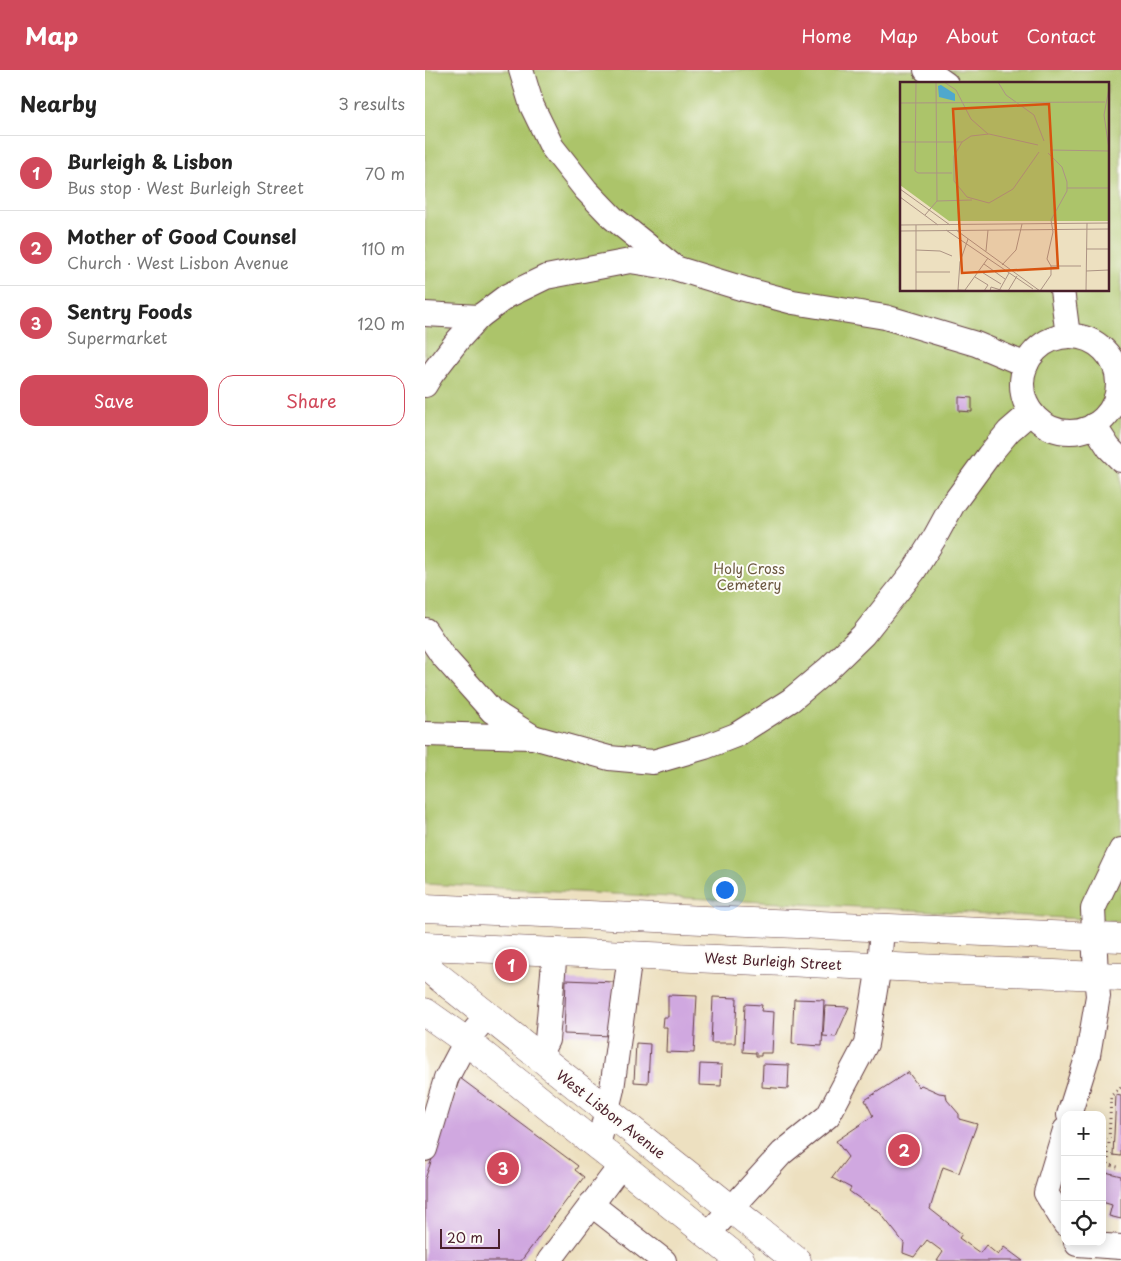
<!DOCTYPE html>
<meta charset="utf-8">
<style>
body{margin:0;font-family:"Playpen Sans",sans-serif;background:#f2f2f2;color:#222}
.controls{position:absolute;right:15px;bottom:15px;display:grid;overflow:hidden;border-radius:10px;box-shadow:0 2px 12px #0003}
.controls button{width:45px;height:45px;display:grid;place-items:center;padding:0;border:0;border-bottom:1px solid #e0e0e0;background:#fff;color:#222;font:25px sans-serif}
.scale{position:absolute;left:15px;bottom:12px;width:60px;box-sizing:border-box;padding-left:5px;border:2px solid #4a1f2b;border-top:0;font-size:14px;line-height:18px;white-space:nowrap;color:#4a1f2b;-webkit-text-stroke:4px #fdfcf7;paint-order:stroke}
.you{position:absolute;left:299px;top:819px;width:18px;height:18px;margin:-12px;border:4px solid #fff;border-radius:50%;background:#1a73e8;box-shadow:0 0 0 8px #1a73e833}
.badge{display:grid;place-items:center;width:32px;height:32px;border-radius:50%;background:#d1495b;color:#fff;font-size:16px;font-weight:700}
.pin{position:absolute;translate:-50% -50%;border:2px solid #fff;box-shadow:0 1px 5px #0006}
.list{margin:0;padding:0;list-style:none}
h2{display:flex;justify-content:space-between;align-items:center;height:65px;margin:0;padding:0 20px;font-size:21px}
h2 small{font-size:16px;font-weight:400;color:#767676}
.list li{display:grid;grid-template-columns:32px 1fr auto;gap:15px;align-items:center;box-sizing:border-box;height:75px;padding:0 20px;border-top:1px solid #e0e0e0}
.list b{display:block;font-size:19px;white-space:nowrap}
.list p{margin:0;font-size:16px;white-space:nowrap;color:#767676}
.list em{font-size:16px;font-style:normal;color:#767676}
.actions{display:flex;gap:10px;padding:15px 20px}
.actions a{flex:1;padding:11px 0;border:1px solid #d1495b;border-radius:15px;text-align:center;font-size:18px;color:#d1495b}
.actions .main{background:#d1495b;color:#fff}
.icon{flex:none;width:28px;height:28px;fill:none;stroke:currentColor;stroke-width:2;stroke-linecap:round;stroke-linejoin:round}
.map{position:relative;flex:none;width:696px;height:1191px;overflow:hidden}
header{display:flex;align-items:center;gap:30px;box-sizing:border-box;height:70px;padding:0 25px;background:#d1495b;color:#fff}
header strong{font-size:24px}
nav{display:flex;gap:28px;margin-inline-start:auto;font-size:18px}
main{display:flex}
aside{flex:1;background:#fff}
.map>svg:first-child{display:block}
.green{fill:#acc46a;stroke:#7b724a;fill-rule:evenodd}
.building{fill:#d0a8e0}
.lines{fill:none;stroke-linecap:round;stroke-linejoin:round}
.minor-casing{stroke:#623c41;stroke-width:26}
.major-casing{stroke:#623c41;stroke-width:29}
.path{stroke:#623c41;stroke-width:3;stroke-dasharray:1 4;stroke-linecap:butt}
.minor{stroke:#fff;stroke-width:24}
.major{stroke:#fff;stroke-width:28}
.labels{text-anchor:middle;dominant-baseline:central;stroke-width:4;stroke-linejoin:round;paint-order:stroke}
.park-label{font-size:14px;fill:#6c5941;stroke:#fdfcf7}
.street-label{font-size:14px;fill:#4a1f2b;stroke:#fdfcf7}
.inset-road{fill:none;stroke:#ac9384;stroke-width:1}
.view{fill:#d8530f;fill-opacity:0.15;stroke:#d8530f;stroke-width:2.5}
.inset-edge{fill:none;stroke:#4a1f2b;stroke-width:2.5}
</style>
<header>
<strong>Map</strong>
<nav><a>Home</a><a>Map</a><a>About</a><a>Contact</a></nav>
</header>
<main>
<aside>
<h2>Nearby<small>3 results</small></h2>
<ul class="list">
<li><span class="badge">1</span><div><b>Burleigh &amp; Lisbon</b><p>Bus stop · West Burleigh Street</p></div><em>70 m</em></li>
<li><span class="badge">2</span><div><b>Mother of Good Counsel</b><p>Church · West Lisbon Avenue</p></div><em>110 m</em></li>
<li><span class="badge">3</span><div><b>Sentry Foods</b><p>Supermarket</p></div><em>120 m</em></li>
</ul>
<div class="actions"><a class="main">Save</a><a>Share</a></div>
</aside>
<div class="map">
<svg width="696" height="1191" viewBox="0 0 696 1191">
<rect width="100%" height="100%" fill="#fdfcf7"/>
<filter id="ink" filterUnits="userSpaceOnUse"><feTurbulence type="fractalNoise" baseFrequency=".02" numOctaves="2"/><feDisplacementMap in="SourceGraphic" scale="10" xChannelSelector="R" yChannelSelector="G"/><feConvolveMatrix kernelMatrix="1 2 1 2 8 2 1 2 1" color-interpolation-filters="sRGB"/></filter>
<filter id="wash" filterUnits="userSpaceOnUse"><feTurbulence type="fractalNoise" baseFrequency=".0096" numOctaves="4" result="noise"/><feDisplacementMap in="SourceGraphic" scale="20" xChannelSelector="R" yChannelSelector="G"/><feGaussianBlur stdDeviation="1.12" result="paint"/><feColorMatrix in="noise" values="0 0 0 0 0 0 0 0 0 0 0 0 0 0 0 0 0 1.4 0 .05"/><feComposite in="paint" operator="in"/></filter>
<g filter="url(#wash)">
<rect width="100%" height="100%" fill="#ede0c0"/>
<!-- green -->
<path class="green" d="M0 0H696V851L0 814ZM476 14H682V220H476Z"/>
<g id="blocks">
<!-- building -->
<g class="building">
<polygon points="534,327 547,328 547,342 534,341"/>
<polygon points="141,910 189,912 187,966 139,964"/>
<polygon points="243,925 272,926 269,983 241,982 242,957 237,957 238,947 243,947"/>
<polygon points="288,927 312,928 310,973 286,973"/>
<polygon points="369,929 399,930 397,976 367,974"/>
<polygon points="320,934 337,935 336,941 349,942 347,983 336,983 336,986 331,986 331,983 318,982"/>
<polygon points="400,936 424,937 411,967 398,966"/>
<polygon points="211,973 225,974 223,1013 209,1012"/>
<polygon points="275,994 297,995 296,1016 274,1015"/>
<polygon points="338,994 364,995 363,1019 337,1017"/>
<polygon points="483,1002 494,1017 496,1015 514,1023 521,1024 522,1030 534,1044 534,1049 552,1054 534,1103 518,1097 505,1139 537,1164 534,1168 555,1183 561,1175 573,1185 579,1177 598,1191 512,1191 518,1182 502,1170 489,1187 478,1183 479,1173 452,1139 451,1140 424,1121 426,1118 407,1108 423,1087 411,1071 448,1046 440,1030"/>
<polygon points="35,1008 153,1096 150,1100 159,1107 96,1191 0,1191 0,1109"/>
<polygon points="691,1025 696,1026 696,1086 688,1085"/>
<polygon points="677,1101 696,1106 696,1149 684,1146 687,1135 677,1132"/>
</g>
</g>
</g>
<g filter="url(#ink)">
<use href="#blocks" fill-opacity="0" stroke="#623c41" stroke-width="1"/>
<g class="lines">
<defs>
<g id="minor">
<polyline points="96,0 107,36 127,77 161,120 188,148 249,197"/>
<polyline points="501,0 521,14"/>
<polyline points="637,220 643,266"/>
<polyline points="0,244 54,247"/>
<circle cx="645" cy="314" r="48"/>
<polyline points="0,315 6,305 33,270 54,247 82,226 121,207 205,191 250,198 319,219 368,232 460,247 551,274 601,295"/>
<polyline points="669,355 684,378 696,390"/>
<polyline points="0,560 17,585 67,641 108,667 184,688 228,692 280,677 311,665 366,630 403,599 438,565 488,502 510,467 528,434 564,385 584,361 606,342"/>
<polyline points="0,664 108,667"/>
<polyline points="114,986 122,970 130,881"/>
<polyline points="644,1045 663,985 673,926 671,906 668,839 696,780"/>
<polyline points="640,1060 621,1123 640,1154"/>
<polyline points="173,1076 187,1019 205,885"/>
<polyline points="0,1079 21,1009 41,971 62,946"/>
<polyline points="166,1134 239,1191"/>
<polyline points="283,1164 357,1083 403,1046 441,974 454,896 457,858"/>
<polyline points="651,1172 652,1174 696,1177"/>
<polyline points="124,1191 197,1094"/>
</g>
<g id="major">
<polyline points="0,838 696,868"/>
<polyline points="0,876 696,907"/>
<polyline points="0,896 372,1191"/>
<polyline points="0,942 41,971 316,1191"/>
</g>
</defs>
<!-- minor casing -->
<use href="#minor" class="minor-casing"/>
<!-- major casing -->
<use href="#major" class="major-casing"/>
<!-- path -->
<g class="path">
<polyline points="677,1093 696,1098"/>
<polyline points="683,1094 686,1026 696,1017"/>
</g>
<!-- minor -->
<use href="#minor" class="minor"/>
<!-- major -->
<use href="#major" class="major"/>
</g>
</g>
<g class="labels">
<!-- park labels -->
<g class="park-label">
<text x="324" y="498">Holy Cross<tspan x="324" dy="16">Cemetery</tspan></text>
</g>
<!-- street labels -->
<g class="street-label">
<text transform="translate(348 891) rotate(3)">West Burleigh Street</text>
<text transform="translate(186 1044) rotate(38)">West Lisbon Avenue</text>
</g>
</g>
<!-- overview -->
<g transform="translate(475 12)">
<rect width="209" height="209" fill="#ede0c0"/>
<path d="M0 0H209V139H49L0 103Z" fill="#acc46a"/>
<path d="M41 3 55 12V19L39 15 38 4Z" fill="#4fa8cd"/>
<path class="inset-road" d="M16 0 15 89 18 91H52M36 0 37 119M44 0 56 8 71 37 88 52M98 0 106 13 134 33 144 59M209 6 204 33 209 67M0 21 205 20M0 60H62M138 63 89 52 71 54 62 60 54 74V99L67 115 89 121 113 107 139 70M150 68 209 69M148 71 162 85 167 100V109L151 138 153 150 147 177 151 184H181M167 106H209M0 107 50 143M0 115 38 143M25 133 37 119 72 118M0 143 209 141M46 148 133 207M56 148 140 209M0 149 209 147M68 157 60 180 58 208 81 209M186 167H209M16 168 40 169 52 174M86 169 88 148M84 182 105 197M102 183 116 168 122 142M80 189 101 202M186 189 209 188M16 190H50M75 195 88 203 84 209M100 207 109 191M65 208 88 176M16 209V143M90 209 91 205 104 209M108 209 117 194M140 209 151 193V184M186 209 187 141"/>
<path class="view" d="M149 22 158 186 62 191 53 27Z"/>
<rect width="209" height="209" class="inset-edge"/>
</g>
</svg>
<div class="controls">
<button>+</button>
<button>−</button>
<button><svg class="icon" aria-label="locate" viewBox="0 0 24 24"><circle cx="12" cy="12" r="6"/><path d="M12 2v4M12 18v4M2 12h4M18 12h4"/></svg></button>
</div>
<div class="scale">20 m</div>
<div class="you"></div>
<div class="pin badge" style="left:86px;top:895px">1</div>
<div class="pin badge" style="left:479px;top:1080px">2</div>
<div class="pin badge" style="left:78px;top:1098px">3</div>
</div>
</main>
